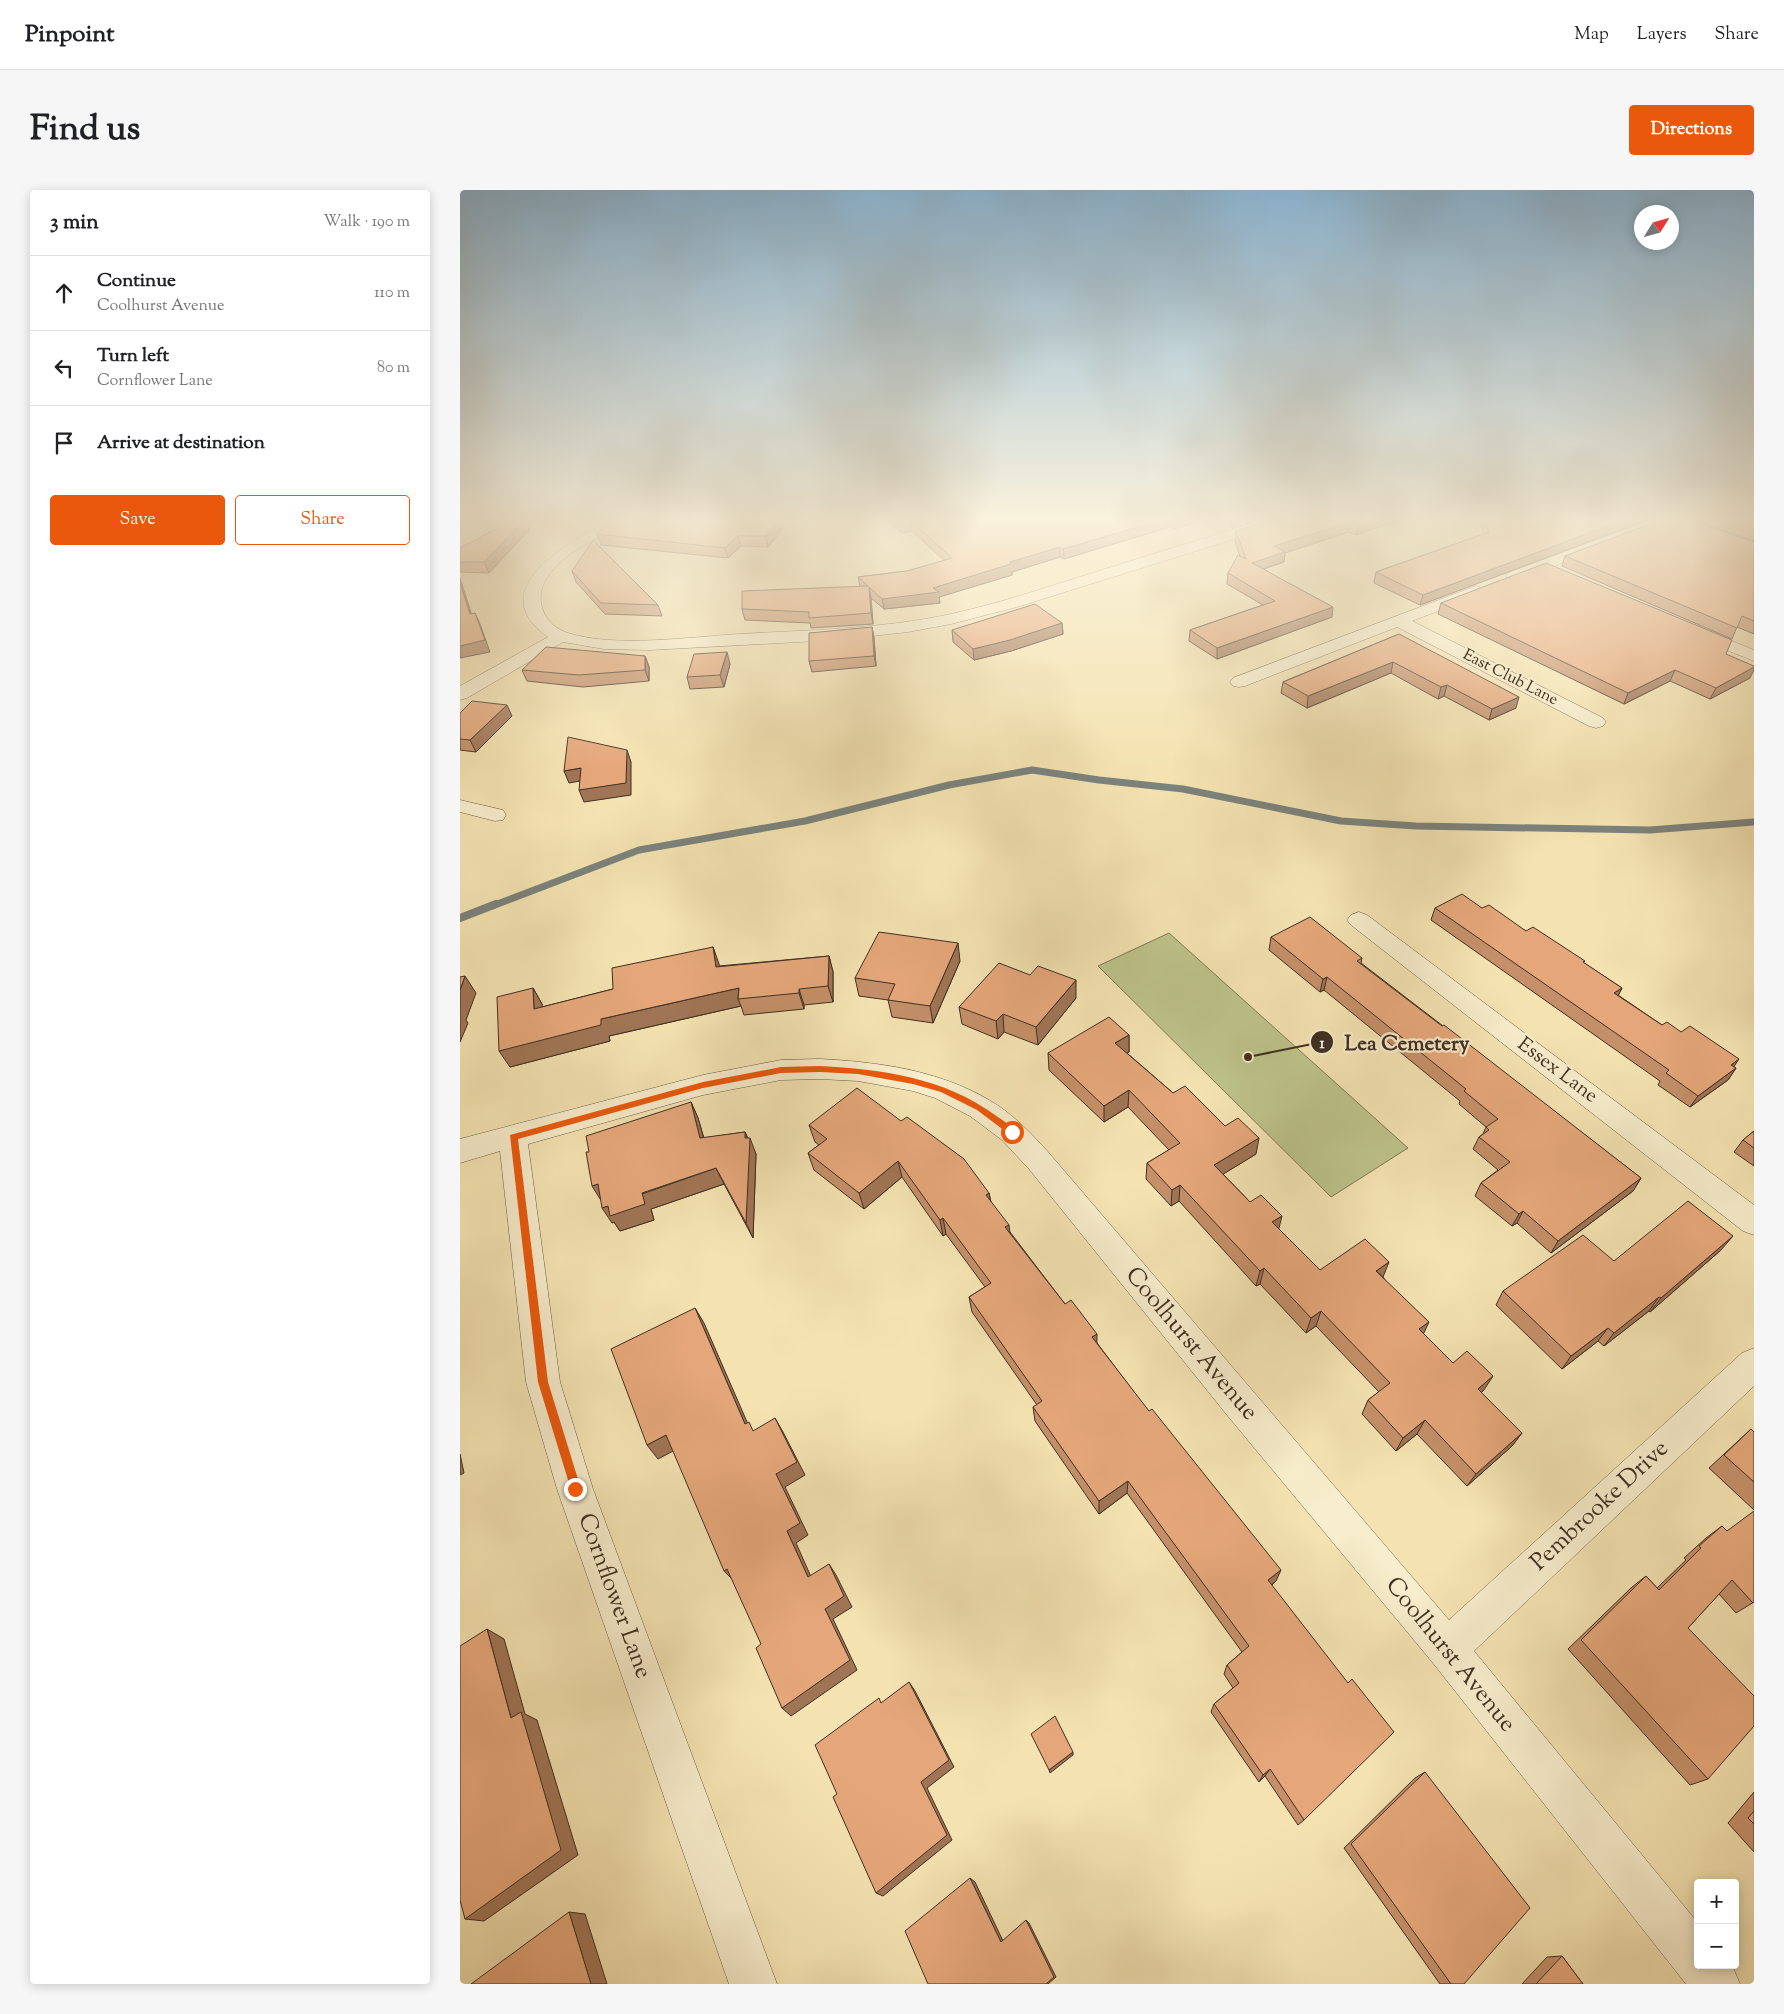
<!DOCTYPE html>
<meta charset="utf-8">
<style>
body{margin:0;font-family:"Sorts Mill Goudy",serif;background:#f6f6f6;color:#202124}
.controls{position:absolute;right:15px;bottom:15px;display:grid;overflow:hidden;border-radius:5px;box-shadow:0 2px 12px #0003}
.controls button{width:45px;height:45px;display:grid;place-items:center;padding:0;border:0;border-bottom:1px solid #e0e0e0;background:#fff;color:#202124;font:25px sans-serif}
.compass{position:absolute;left:1174px;top:15px;width:45px;height:45px;border-radius:50%;background:#fff;box-shadow:0 2px 12px #0003;rotate:53deg}
.stop{position:absolute;width:15px;height:15px;margin:-11px;border:4px solid #ea580c;border-radius:50%;background:#fff}
.stop.end{background:#ea580c;border-color:#fff;box-shadow:0 1px 5px #0008}
.list{margin:0;padding:0;list-style:none}
h2{display:flex;justify-content:space-between;align-items:center;height:65px;margin:0;padding:0 20px;font-size:21px}
h2 small{font-size:16px;font-weight:400;color:#757577}
.list li{display:grid;grid-template-columns:32px 1fr auto;gap:15px;align-items:center;box-sizing:border-box;height:75px;padding:0 20px;border-top:1px solid #e0e0e0}
.list b{display:block;font-size:19px;white-space:nowrap}
.list p{margin:0;font-size:16px;white-space:nowrap;color:#757577}
.list em{font-size:16px;font-style:normal;color:#757577}
.actions{display:flex;gap:10px;padding:15px 20px}
.actions a{flex:1;padding:11px 0;border:1px solid #ea580c;border-radius:5px;text-align:center;font-size:18px;color:#ea580c}
.actions .main{background:#ea580c;color:#fff}
.icon{flex:none;width:28px;height:28px;fill:none;stroke:currentColor;stroke-width:2;stroke-linecap:round;stroke-linejoin:round}
.map{position:relative;flex:none;width:1294px;height:1794px;overflow:hidden;border-radius:5px}
header{display:flex;align-items:center;gap:30px;box-sizing:border-box;height:70px;padding:0 25px;background:#fff;border-bottom:1px solid #e0e0e0}
header strong{font-size:24px}
nav{display:flex;gap:28px;margin-inline-start:auto;font-size:18px}
.intro{display:flex;align-items:center;justify-content:space-between;box-sizing:border-box;height:120px;padding:0 30px}
h1{margin:0;font-size:35px}
.button{padding:12px 22px;border-radius:5px;background:#ea580c;color:#fff;font-size:18px;font-weight:700}
main{display:flex;gap:30px;padding:0 30px}
aside{flex:1;background:#fff;border-radius:5px;box-shadow:0 2px 12px #0003}
.map>svg:first-child{display:block}
.green{fill:#bdc38a;stroke:#7e7956}
.lines{fill:none;stroke-linecap:round;stroke-linejoin:round}
.stream-far1{stroke:#7b837d;stroke-width:7}
.stream{stroke:#7b837d;stroke-width:8}
.street-casing{stroke:#6c5c46;stroke-width:1}
.street{fill:#f8edcc;fill-rule:evenodd}
.wall{fill:#c59069;stroke:#3f2f23}
.shaded-wall{fill:#a07555;stroke:#3f2f23}
.building{fill:#e5a77a;stroke:#3f2f23}
.route{fill:#ea580c}
.labels{text-anchor:middle;dominant-baseline:central;stroke-width:4.5;stroke-linejoin:round;paint-order:stroke}
.far-street-label{font-size:16px;fill:#3f2f23;stroke:#f8edcc}
.street-label{font-size:20px;fill:#3f2f23;stroke:#f8edcc}
.near-street-label{font-size:24px;fill:#3f2f23;stroke:#f8edcc}
.leader{fill:none;stroke:#3f2f23;stroke-width:2}
.callout-dot{fill:#3f2f23;stroke:#f8edcc;stroke-width:2}
.mark-label{font-size:15px;text-anchor:middle;font-weight:bold;fill:#fff}
.callout-label{font-size:21px;text-anchor:middle;font-weight:bold;fill:#3f2f23;stroke:#f8edcc;stroke-width:4.5;stroke-linejoin:round;paint-order:stroke}
</style>
<header>
<strong>Pinpoint</strong>
<nav><a>Map</a><a>Layers</a><a>Share</a></nav>
</header>
<div class="intro"><h1>Find us</h1><a class="button">Directions</a></div>
<main>
<aside>
<h2>3 min<small>Walk · 190 m</small></h2>
<ul class="list">
<li><svg class="icon" aria-label="ahead" viewBox="0 0 24 24"><path d="M12 20V5M6 11l6-6 6 6"/></svg><div><b>Continue</b><p>Coolhurst Avenue</p></div><em>110 m</em></li>
<li><svg class="icon" aria-label="left" viewBox="0 0 24 24"><path d="M17 20v-9H6M10 6l-5 5 5 5"/></svg><div><b>Turn left</b><p>Cornflower Lane</p></div><em>80 m</em></li>
<li><svg class="icon" aria-label="arrive" viewBox="0 0 24 24"><path d="M6 21V4h12l-3 4 3 4H6"/></svg><div><b>Arrive at destination</b></div></li>
</ul>
<div class="actions"><a class="main">Save</a><a>Share</a></div>
</aside>
<div class="map">
<svg width="1294" height="1794" viewBox="0 0 1294 1794">
<rect width="100%" height="100%" fill="#f4e3b1"/>
<filter id="stains"><feTurbulence type="fractalNoise" baseFrequency=".004" numOctaves="4"/><feColorMatrix values="0 0 0 0 .2 0 0 0 0 .09 0 0 0 0 .02 0 0 0 .5 -.17"/></filter>
<radialGradient id="worn" r=".72"><stop offset=".6" stop-color="#630" stop-opacity="0"/><stop offset="1" stop-color="#630" stop-opacity=".3"/></radialGradient>
<!-- green -->
<polygon class="green" points="709,743 948,958 871,1007 638,776"/>
<g class="lines">
<!-- stream-far1 -->
<polyline class="stream-far1" points="32,716 179,660 345,631 489,595 572,580 639,590 723,599 881,631 956,636 1190,640 1294,632"/>
<!-- stream -->
<polyline class="stream" points="0,728 36,714"/>
<defs>
<g id="street">
<path d="M160 327H178L176 330C145 344 105 359 86 389 73 411 85 436 108 443 155 458 230 447 279 444 350 440 421 439 491 424 537 414 581 399 626 385 689 365 753 345 816 327H837L835 330 557 417 491 434 448 442 376 450 190 460 144 459 103 452 7 508 0 510V496L88 447C16 397 121 345 160 327Z"/>
<polygon points="248,327 403,327 401,330 396,331 315,336 255,331 250,330"/>
<polygon points="1199,327 1218,327 1216,330 1060,389 1048,389 1046,386 1048,383"/>
<polygon points="1016,396 1022,398 1024,401 1022,404 952,431 1143,528 1146,532 1143,536 1136,538 1129,536 937,437 785,496 779,497 773,496 770,492 773,488"/>
<polygon points="1235,436 1294,460 1294,471 1229,445 1226,441 1229,437"/>
<polygon points="0,610 43,620 46,625 43,630 35,631 0,622"/>
<polygon points="899,722 907,725 1294,1015 1294,1045 1283,1041 891,735 887,730 891,725"/>
<path d="M360 869C418 872 478 880 529 910 553 924 571 943 589 963L989 1430 1282 1163 1294 1158V1196L1014 1461 1238 1733V1775H1272L1280 1794H1226L973 1473 767 1225 569 979 542 950 510 926 475 908 453 901 398 891 360 889 321 890 243 905 68 954 100 1192 133 1299 317 1794H269L97 1299 66 1192 40 961 0 973V949L243 885 321 870Z"/>
</g>
</defs>
<!-- street casing -->
<use href="#street" class="street-casing"/>
<!-- street -->
<use href="#street" class="street"/>
</g>
<!-- wall -->
<g class="wall">
<polygon points="322,327 324,337 308,357 281,356 268,368 141,355 137,344"/>
<polygon points="424,327 757,327 714,339 713,336 604,369 600,367 552,382 552,385 479,407 480,413 424,419 411,408 413,434 351,438 350,433 285,430 282,419 400,397 398,387 447,381 485,371 452,341 441,343"/>
<polygon points="768,327 811,327 772,338"/>
<polygon points="822,327 961,327 954,329 949,327 896,345 889,342 825,363 824,372 804,379 872,427 757,469 729,451 730,440 803,415 767,394 768,383 780,367 775,351 776,341"/>
<polygon points="1018,327 1195,327 960,415 914,393 916,382 1024,344"/>
<polygon points="1226,327 1294,327 1294,351"/>
<polygon points="67,328 71,338 29,383 0,382 0,358"/>
<polygon points="1294,352 1294,444 1277,437 1272,449 1102,376 1105,366"/>
<polygon points="112,381 198,415 202,426 145,424 116,392"/>
<polygon points="981,413 1266,464 1290,488 1250,509 1210,491 1164,514 978,424"/>
<polygon points="602,433 603,444 551,461 514,470 493,452 492,440"/>
<polygon points="412,437 414,448 416,476 352,482 349,471"/>
<polygon points="939,444 1056,518 1029,530 984,506 978,509 931,483 847,518 821,503 823,492"/>
<polygon points="185,466 189,477 189,491 123,497 67,491 62,480"/>
<polygon points="270,474 264,497 230,499 227,487"/>
<polygon points="0,523 52,526 16,562 0,560"/>
<polygon points="975,718 1022,718 1066,741 1124,773 1162,798 1158,805 1202,835 1276,878 1268,890 1230,917 1198,895 1200,891 971,730"/>
<polygon points="811,747 902,768 901,773 1181,988 1173,1001 1091,1063 1057,1033 1052,1036 1015,1006 1021,993 1038,980 1013,959 1019,947 1023,944 1026,937 999,914 1000,911 864,800 860,802 809,760"/>
<polygon points="253,757 259,776 369,766 373,782 373,812 344,815 344,819 284,825 281,816 149,846 150,851 50,877 73,798 82,814 82,817 153,799"/>
<polygon points="500,771 473,833 432,827 428,810 399,806 395,788"/>
<polygon points="570,785 616,808 578,855 544,842 538,849 502,834 499,817"/>
<polygon points="669,845 669,862 667,863 713,903 765,936 796,964 763,984 790,1012 819,1039 860,1080 923,1087 963,1143 993,1173 1024,1200 1021,1203 1062,1243 1052,1256 1007,1296 957,1244 936,1261 902,1224 908,1210 919,1202 856,1136 846,1143 800,1094 796,1096 719,1011 711,1016 686,989 687,973 709,960 668,917 644,932 589,880 588,863"/>
<polygon points="231,912 238,928 244,948 285,942 296,964 293,1048 264,994 191,1019 194,1030 160,1041 154,1032 152,1033 129,962"/>
<polygon points="349,935 529,1003 531,1012 550,1042 605,1114 637,1153 816,1391 812,1395 844,1630 838,1635 805,1586 799,1592 751,1522 754,1514 773,1498 764,1484 767,1475 782,1462 667,1303 639,1324 575,1231 573,1217 577,1215 512,1122 509,1107 525,1097 486,1044 483,1046 442,987 404,1019 354,980 348,963 359,955 355,952"/>
<polygon points="1294,941 1294,976 1274,962 1283,950"/>
<polygon points="1261,1060 1190,1122 1189,1121 1144,1156 1138,1151 1102,1179 1036,1115 1043,1101 1154,1071"/>
<polygon points="1291,1239 1294,1242 1294,1320 1249,1278"/>
<polygon points="1262,1336 1294,1412 1276,1423 1259,1404 1228,1438 1248,1589 1230,1595 1108,1459 1172,1397 1186,1386 1197,1398 1226,1370 1224,1368 1246,1348"/>
<polygon points="965,1582 1004,1794 980,1794 884,1658 955,1588"/>
<polygon points="1294,1602 1294,1662 1268,1633"/>
<polygon points="1102,1766 1123,1794 1062,1794 1087,1767"/>
</g>
<!-- shaded-wall -->
<g class="shaded-wall">
<polygon points="322,327 324,337 308,357 306,346"/>
<polygon points="712,327 713,327 713,336 604,369 603,359"/>
<polygon points="724,327 757,327 714,339 714,329"/>
<polygon points="778,327 811,327 772,338 772,328"/>
<polygon points="923,327 949,327 896,345 898,335"/>
<polygon points="1172,327 1195,327 960,415 963,405"/>
<polygon points="67,328 71,338 29,383 24,372"/>
<polygon points="451,331 452,341 441,343 439,333"/>
<polygon points="891,332 889,342 825,363 824,372 791,383 792,373 814,356"/>
<polygon points="278,346 281,356 268,368 265,358"/>
<polygon points="600,357 600,367 552,382 552,385 479,407 480,413 424,419 422,409 473,398 550,372"/>
<polygon points="0,388 15,435 10,424 0,393"/>
<polygon points="409,397 411,408 413,434 411,423"/>
<polygon points="873,417 872,427 757,469 757,458"/>
<polygon points="15,423 20,434 30,462 0,468 0,456"/>
<polygon points="602,433 603,444 551,461 514,470 513,459"/>
<polygon points="412,437 414,448 416,476 414,466"/>
<polygon points="267,462 270,474 264,497 260,485"/>
<polygon points="185,466 189,477 189,491 185,480"/>
<polygon points="933,472 931,483 847,518 848,506"/>
<polygon points="1294,477 1294,480 1290,488 1250,509 1256,498"/>
<polygon points="1215,480 1210,491 1164,514 1168,503"/>
<polygon points="987,495 984,506 978,509 981,497"/>
<polygon points="1059,507 1056,518 1029,530 1032,519"/>
<polygon points="47,515 52,526 16,562 10,550"/>
<polygon points="167,560 171,572 171,605 124,612 119,600"/>
<polygon points="121,578 126,590 109,593 104,581"/>
<polygon points="498,753 500,771 473,833 470,816"/>
<polygon points="253,757 259,774 262,793 256,777"/>
<polygon points="369,766 373,782 373,812 368,796"/>
<polygon points="5,786 16,803 6,830 8,833 0,852 0,800"/>
<polygon points="867,787 864,800 860,802 863,789"/>
<polygon points="616,790 616,808 578,855 576,837"/>
<polygon points="73,798 82,814 84,835 74,819"/>
<polygon points="279,798 278,809 281,816 149,846 150,851 50,877 39,861 141,829"/>
<polygon points="1162,798 1156,810 1154,803"/>
<polygon points="339,799 344,815 344,819 339,803"/>
<polygon points="543,824 544,842 538,849 536,831"/>
<polygon points="669,845 669,862 655,870 655,853"/>
<polygon points="1279,869 1271,881 1271,875"/>
<polygon points="1276,878 1268,890 1230,917 1238,906"/>
<polygon points="669,900 668,917 644,932 644,916"/>
<polygon points="231,912 238,928 248,964 240,948"/>
<polygon points="285,942 289,952 290,948 296,964 293,1048 286,1033"/>
<polygon points="799,948 796,964 752,991 754,975"/>
<polygon points="438,971 442,987 404,1019 399,1003"/>
<polygon points="256,978 264,994 191,1019 194,1030 160,1041 154,1032 152,1033 142,1018"/>
<polygon points="1181,988 1173,1001 1091,1063 1098,1051"/>
<polygon points="138,994 142,1012 132,996"/>
<polygon points="720,995 719,1011 711,1016 712,1000"/>
<polygon points="529,1003 532,1019 526,1005"/>
<polygon points="1063,1021 1057,1033 1052,1036 1059,1024"/>
<polygon points="822,1026 818,1042 812,1032"/>
<polygon points="483,1028 486,1044 483,1046 480,1030"/>
<polygon points="549,1035 551,1051 545,1037"/>
<polygon points="1273,1046 1261,1060 1190,1122 1201,1108"/>
<polygon points="929,1072 923,1087 916,1081"/>
<polygon points="804,1078 800,1094 796,1096 800,1081"/>
<polygon points="1199,1107 1189,1121 1144,1156 1154,1143"/>
<polygon points="235,1118 244,1133 294,1248 285,1234"/>
<polygon points="861,1121 856,1136 846,1143 851,1128"/>
<polygon points="969,1132 962,1147 959,1139"/>
<polygon points="1148,1138 1138,1151 1102,1179 1111,1166"/>
<polygon points="637,1144 637,1159 632,1147"/>
<polygon points="1033,1186 1024,1200 1009,1213 1018,1199"/>
<polygon points="315,1228 323,1242 345,1285 325,1297 348,1345 336,1353 356,1398 348,1387 327,1341 316,1284"/>
<polygon points="965,1230 957,1244 936,1261 943,1248"/>
<polygon points="1062,1243 1052,1256 1007,1296 1016,1284"/>
<polygon points="206,1245 217,1259 198,1269 187,1255"/>
<polygon points="0,1264 4,1283 0,1285"/>
<polygon points="668,1291 667,1303 639,1324 639,1311"/>
<polygon points="369,1374 376,1385 392,1417 373,1429 397,1480 331,1526 322,1518 365,1419"/>
<polygon points="267,1379 275,1392 264,1381"/>
<polygon points="821,1380 816,1391 804,1401 808,1390"/>
<polygon points="27,1439 44,1449 65,1524 77,1530 118,1665 24,1731 5,1729 51,1528"/>
<polygon points="449,1492 455,1501 494,1577 467,1598 492,1650 423,1706 416,1703 461,1592"/>
<polygon points="613,1562 613,1565 590,1583 589,1580"/>
<polygon points="810,1579 805,1586 799,1592 803,1585"/>
<polygon points="510,1688 515,1692 544,1753 541,1752"/>
<polygon points="109,1722 125,1724 147,1794 131,1794"/>
<polygon points="566,1730 569,1733 596,1787 588,1794 586,1794"/>
</g>
<!-- building -->
<g class="building">
<polygon points="58,327 66,327 67,328 24,372 0,372 0,358"/>
<polygon points="162,327 322,327 306,346 278,346 265,358 137,344 144,335"/>
<polygon points="433,327 712,327 603,359 600,357 550,372 551,374 473,398 479,402 422,409 409,397 411,423 349,428 349,422 282,419 282,401 408,396 398,387 447,381 492,368 451,331 439,333"/>
<polygon points="714,327 724,327 714,329"/>
<polygon points="822,327 923,327 898,335 891,332 814,356 825,362 792,373 873,417 757,458 730,440 815,411 768,383 778,365 786,369 776,341"/>
<polygon points="1024,327 1172,327 963,405 916,382 1029,342"/>
<polygon points="1208,327 1222,327 1294,352 1294,431 1282,426 1277,438 1105,366"/>
<polygon points="1258,327 1294,327 1294,339"/>
<polygon points="133,350 198,415 141,413 112,381"/>
<polygon points="1086,373 1272,450 1266,464 1294,476 1294,477 1256,498 1215,480 1168,503 981,413"/>
<polygon points="0,393 10,424 15,423 25,450 0,456"/>
<polygon points="575,414 602,433 550,450 513,459 492,440"/>
<polygon points="412,437 414,466 349,471 349,443"/>
<polygon points="939,444 1059,507 1032,519 987,495 981,497 933,472 848,506 823,492"/>
<polygon points="86,457 185,466 185,480 119,485 62,480"/>
<polygon points="267,462 260,485 227,487 234,464"/>
<polygon points="12,511 47,515 10,550 0,549 0,523"/>
<polygon points="108,547 167,560 166,593 119,600 121,578 104,581"/>
<polygon points="1002,704 1022,718 1029,715 1066,741 1073,737 1125,771 1123,772 1162,798 1154,803 1202,835 1207,832 1221,842 1230,836 1279,869 1271,875 1276,878 1238,906 1206,883 1209,880 975,718"/>
<polygon points="850,727 902,768 897,771 982,836 984,835 1181,988 1098,1051 1063,1021 1059,1024 1021,993 1050,972 1019,947 1029,940 1026,937 1038,929 1004,901 1006,899 867,787 863,789 811,747"/>
<polygon points="419,742 498,753 470,816 428,810 435,794 395,788"/>
<polygon points="253,757 256,777 369,766 368,796 339,799 339,803 278,809 279,798 141,829 141,835 39,861 37,807 73,798 74,819 153,799 152,778"/>
<polygon points="539,773 570,785 578,776 616,790 576,837 543,824 536,831 499,817"/>
<polygon points="5,786 0,800 0,787"/>
<polygon points="649,827 669,845 655,853 713,903 725,896 765,936 778,928 799,948 754,975 790,1012 801,1005 822,1026 812,1032 860,1080 905,1049 929,1072 916,1081 969,1132 959,1139 993,1173 1007,1161 1033,1186 1018,1199 1062,1243 1016,1284 965,1230 943,1248 908,1210 930,1193 861,1121 851,1128 804,1078 800,1081 720,995 712,1000 687,973 720,953 669,900 644,916 588,863"/>
<polygon points="397,898 441,931 447,927 504,969 529,1003 526,1005 549,1035 545,1037 605,1114 611,1110 637,1144 632,1147 689,1221 692,1219 821,1380 808,1390 888,1493 892,1489 934,1542 844,1630 810,1579 803,1585 754,1514 779,1493 767,1475 789,1456 668,1291 639,1311 573,1217 582,1211 509,1107 531,1093 483,1028 480,1030 438,971 399,1003 348,963 367,949 349,935"/>
<polygon points="231,912 240,948 285,942 285,948 290,948 286,1033 256,978 182,1003 185,1014 150,1026 148,1016 142,1018 138,994 132,996 126,962 129,962 126,946"/>
<polygon points="1294,941 1294,958 1283,950"/>
<polygon points="1228,1011 1273,1046 1201,1108 1199,1107 1154,1143 1148,1138 1111,1166 1043,1101 1123,1045 1154,1071"/>
<polygon points="235,1118 285,1234 289,1232 293,1241 315,1228 337,1272 316,1284 340,1333 327,1341 348,1387 369,1374 384,1406 365,1419 390,1470 322,1518 296,1458 301,1454 267,1379 264,1381 206,1245 187,1255 151,1159"/>
<polygon points="1291,1239 1294,1242 1294,1292 1264,1265"/>
<polygon points="1294,1321 1294,1412 1293,1413 1272,1390 1228,1438 1294,1506 1294,1536 1248,1589 1121,1450 1186,1386 1199,1400 1241,1358 1239,1356 1262,1336 1267,1341"/>
<polygon points="27,1439 51,1528 61,1522 101,1660 5,1729 0,1710 0,1456"/>
<polygon points="449,1492 489,1570 461,1592 487,1645 416,1703 373,1607 377,1604 355,1555 419,1508 421,1513"/>
<polygon points="595,1526 613,1562 589,1580 571,1544"/>
<polygon points="965,1582 1070,1718 1004,1794 991,1794 891,1654"/>
<polygon points="1294,1621 1294,1634 1288,1628"/>
<polygon points="510,1688 541,1752 566,1730 594,1787 586,1794 468,1794 445,1741"/>
<polygon points="109,1722 131,1794 11,1794"/>
<polygon points="1102,1766 1123,1794 1076,1794"/>
</g>
<!-- sky -->
<linearGradient id="sky" x2="0" y2="1"><stop stop-color="#8cb7d5"/><stop offset="0.57" stop-color="#faf2dc"/><stop offset="1" stop-color="#faf2dc" stop-opacity="0"/></linearGradient>
<rect width="1294" height="578" fill="url(#sky)"/>
<!-- route -->
<path class="route" d="M360 876C421 879 485 888 535 925 542 930 551 935 556 942L555 944H549L517 920 481 902 453 894 398 884 360 882 321 883 243 898 58 949 88 1192 121 1299 119 1303 115 1304 112 1303 78 1192 50 945 243 892 321 877Z"/>
<g class="labels">
<!-- far-street labels -->
<g class="far-street-label">
<text transform="translate(1050 488) rotate(27)">East Club Lane</text>
</g>
<!-- street labels -->
<g class="street-label">
<text transform="translate(1097 881) rotate(37)">Essex Lane</text>
</g>
<!-- near-street labels -->
<g class="near-street-label">
<text transform="translate(731 1154) rotate(50)">Coolhurst Avenue</text>
<text transform="translate(1140 1316) rotate(-43)">Pembrooke Drive</text>
<text transform="translate(154 1406) rotate(70)">Cornflower Lane</text>
<text transform="translate(990 1465) rotate(51)">Coolhurst Avenue</text>
</g>
</g>
<!-- callouts -->
<path class="leader" d="M788 867L862 852"/>
<g class="callout-dot">
<circle cx="788" cy="867" r="5"/>
<circle cx="862" cy="852" r="12"/>
</g>
<g class="mark-label">
<text x="862" y="858">1</text>
</g>
<g class="callout-label">
<text x="947" y="860">Lea Cemetery</text>
</g>
<rect width="100%" height="100%" filter="url(#stains)"/>
<rect width="100%" height="100%" fill="url(#worn)"/>
</svg>
<div class="controls">
<button>+</button>
<button>−</button>
</div>
<svg class="compass" viewBox="-18 -18 36 36"><path d="M0-13l5 13h-10z" fill="#e53935"/><path d="M0 13l5-13h-10z" fill="#757577"/></svg>
<div class="stop" style="left:552px;top:942px"></div>
<div class="stop end" style="left:115px;top:1299px"></div>
</div>
</main>
